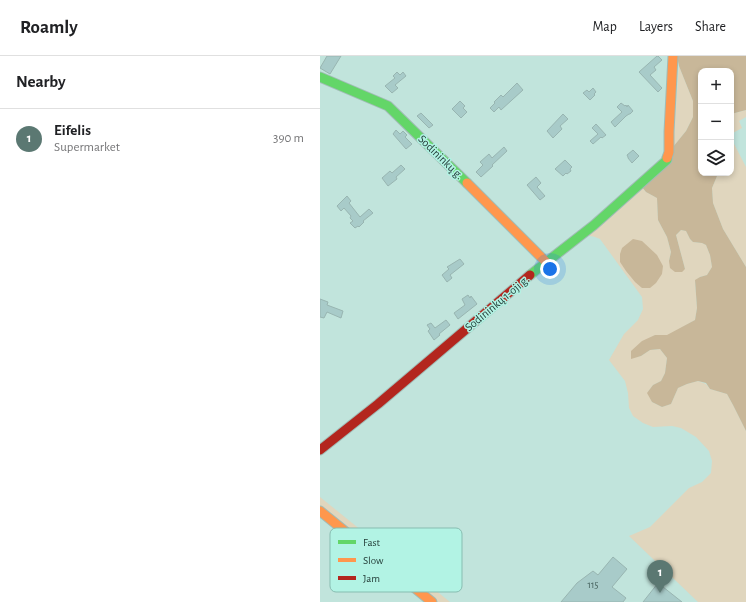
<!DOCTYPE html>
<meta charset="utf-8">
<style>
body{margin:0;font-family:"Alegreya Sans",sans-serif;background:#f6f6f6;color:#202124}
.controls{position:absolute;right:12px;top:12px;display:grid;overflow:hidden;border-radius:8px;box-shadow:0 2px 6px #0003}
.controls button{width:36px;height:36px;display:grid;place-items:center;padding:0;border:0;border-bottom:1px solid #e0e0e0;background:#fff;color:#202124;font:20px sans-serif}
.you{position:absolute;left:230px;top:213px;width:14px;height:14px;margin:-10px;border:3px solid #fff;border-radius:50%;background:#1a73e8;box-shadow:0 0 0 6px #1a73e833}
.badge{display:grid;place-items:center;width:26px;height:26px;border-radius:50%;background:#5b7872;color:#fff;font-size:13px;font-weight:700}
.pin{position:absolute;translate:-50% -33px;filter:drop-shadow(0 1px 2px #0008)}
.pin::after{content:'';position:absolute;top:21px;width:14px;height:12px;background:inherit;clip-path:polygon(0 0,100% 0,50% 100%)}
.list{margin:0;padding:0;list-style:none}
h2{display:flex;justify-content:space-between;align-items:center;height:52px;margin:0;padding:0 16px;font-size:17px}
h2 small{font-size:13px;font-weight:400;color:#757577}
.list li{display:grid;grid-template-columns:26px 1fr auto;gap:12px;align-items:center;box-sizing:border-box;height:60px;padding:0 16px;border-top:1px solid #e0e0e0}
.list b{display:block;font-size:15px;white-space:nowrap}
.list p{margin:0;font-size:13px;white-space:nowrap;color:#757577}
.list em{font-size:13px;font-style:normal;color:#757577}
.icon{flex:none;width:22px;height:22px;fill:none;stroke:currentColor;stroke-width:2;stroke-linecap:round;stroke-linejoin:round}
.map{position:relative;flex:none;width:426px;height:546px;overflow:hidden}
header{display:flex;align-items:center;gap:24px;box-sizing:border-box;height:56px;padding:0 20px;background:#fff;border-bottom:1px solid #e0e0e0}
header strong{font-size:19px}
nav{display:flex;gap:22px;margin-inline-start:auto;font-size:14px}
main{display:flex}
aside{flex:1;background:#fff}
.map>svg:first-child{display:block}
.green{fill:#e0d6be}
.forest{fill:#c8b799}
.building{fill:#a8cbc9;stroke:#98b5b1}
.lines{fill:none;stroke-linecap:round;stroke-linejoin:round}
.fast-casing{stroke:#a1bcb6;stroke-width:11}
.slow-casing{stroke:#a1bcb6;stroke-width:11}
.jam-casing{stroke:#a1bcb6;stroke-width:11}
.fast{stroke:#63d668;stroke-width:9}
.slow{stroke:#ff974d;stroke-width:9}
.jam{stroke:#b3261e;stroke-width:9}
.labels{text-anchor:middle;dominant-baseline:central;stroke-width:3;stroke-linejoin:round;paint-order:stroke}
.number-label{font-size:10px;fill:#45615d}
.street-label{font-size:12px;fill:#243e39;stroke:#b2f3e4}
.key{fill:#b2f3e4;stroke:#87bdb1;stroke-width:1}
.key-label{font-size:11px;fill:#243e39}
</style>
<header>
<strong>Roamly</strong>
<nav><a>Map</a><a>Layers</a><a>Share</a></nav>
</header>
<main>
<aside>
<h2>Nearby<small></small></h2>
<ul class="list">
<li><span class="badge">1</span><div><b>Eifelis</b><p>Supermarket</p></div><em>390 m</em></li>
</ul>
</aside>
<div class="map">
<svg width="426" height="546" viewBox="0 0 426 546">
<rect width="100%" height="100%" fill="#c1e4dc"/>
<!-- green -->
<g class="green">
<polygon points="359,10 373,45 373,61 366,75 353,91"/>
<polygon points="426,54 426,61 419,65 422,72 411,78 411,58"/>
<polygon points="411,82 426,111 426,211 403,173 393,147 392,132 397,120 397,117 411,117"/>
<path d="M322 131 326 136 337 142 338 164 347 181 351 196 349 205 365 213 356 179 361 174 366 175 370 183 373 186 382 187 386 189 390 199 392 211 387 219 380 221 375 225 377 252 375 264 347 280 335 279 311 302 321 300 330 294 340 293 347 302 345 317 341 325 333 329 328 336 332 346 342 351 351 348 358 332 367 328 378 325 386 328 390 333 407 338 413 349 426 375V546H378L309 480 330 471 369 432 382 426 391 417 392 405 389 395 376 381 361 372 352 370 333 371 323 367 313 360 309 352 308 337 305 325 289 304 304 278 318 264 323 253 322 241 280 183C273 180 270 179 263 181Z"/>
<polygon points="0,441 130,546 118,546 0,449"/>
</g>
<!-- forest -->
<g class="forest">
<polygon points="357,0 426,0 426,54 411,58 411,15 381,15 381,117 397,117 397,120 392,132 393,147 403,173 426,211 426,375 413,349 407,338 390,333 386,327 378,325 367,328 358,332 351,348 342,351 332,346 327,337 333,329 341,325 345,317 347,302 340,293 330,294 321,300 311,303 311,295 322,285 335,279 347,279 375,264 377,252 375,224 380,221 387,219 392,211 390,199 386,189 382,187 373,186 370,183 366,175 361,174 356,179 365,213 362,216 355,216 350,212 349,205 351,196 347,181 338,164 337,142 326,136 322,131 351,107 353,91 366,75 373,61 373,45 359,10"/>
<polygon points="313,183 322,185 337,199 343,210 342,218 336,227 330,232 322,232 315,226 306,215 300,206 300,198 302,192"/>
</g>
<!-- building -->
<g class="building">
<polygon points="7,0 21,0 10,18 0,12"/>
<polygon points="337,0 338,0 342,4 334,11 336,14 330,19 342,32 338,36 319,16"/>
<polygon points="77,16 80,19 83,16 86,20 75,29 78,32 72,37 65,30 75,22 73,20"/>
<polygon points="197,27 203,34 181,54 179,51 174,56 170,52 175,47 174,46 181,39 183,41"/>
<polygon points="273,32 276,36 274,38 275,39 270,44 263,37 267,34 269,36"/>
<polygon points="140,45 145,50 143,52 147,56 141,62 132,53"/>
<polygon points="301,47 305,50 306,49 307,51 308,49 313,55 310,58 309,58 306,60 295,71 291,66 302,56 297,51"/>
<polygon points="101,57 113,69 109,72 97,60"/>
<polygon points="243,58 248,63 240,70 242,73 233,82 227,75"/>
<polygon points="276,68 286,79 282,82 281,81 273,88 270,85 278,78 272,72"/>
<polygon points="76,74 80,78 83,75 87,79 85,81 92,88 86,93 73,78"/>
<polygon points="184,91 187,95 172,109 173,110 161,121 156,116 163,109 160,106 169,98 172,102"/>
<polygon points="313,94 319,100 312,107 308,102 308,101 307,99"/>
<polygon points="245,104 252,111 250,113 251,115 247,118 246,117 243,120 235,113"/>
<polygon points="81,109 85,113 76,121 77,123 68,130 62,122 70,115 72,117"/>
<polygon points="216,121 221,127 217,131 225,140 220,144 207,129"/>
<polygon points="27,140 31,145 29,147 40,161 49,153 53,157 43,165 44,166 39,171 38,170 35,172 30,167 33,165 30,162 31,160 24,152 21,155 17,150"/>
<polygon points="140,203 144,208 130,219 132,222 127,226 122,219 129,213 127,211"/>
<polygon points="148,239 150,242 151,240 157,248 138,263 134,257 145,249 142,243"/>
<polygon points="0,243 8,246 7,249 23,255 21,262 7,256 4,262 0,261"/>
<polygon points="126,264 130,269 119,278 120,279 114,284 108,275 110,273 107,269 111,267 115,272"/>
<polygon points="293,501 307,513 292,531 306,542 303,546 241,546 257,527 273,515 278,519"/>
<polygon points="338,527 362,546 323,546"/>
</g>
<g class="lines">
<defs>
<g id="fast">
<polyline points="0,21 68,50 147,127"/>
<polyline points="210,219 274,169 347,104 347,102"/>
</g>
<g id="slow">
<polyline points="347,102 349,96 349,76 353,0"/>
<polyline points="147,127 226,206"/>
<polyline points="0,455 112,546"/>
</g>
<polyline id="jam" points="0,394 58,348 210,219"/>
</defs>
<!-- fast casing -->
<use href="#fast" class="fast-casing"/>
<!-- slow casing -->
<use href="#slow" class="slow-casing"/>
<!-- jam casing -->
<use href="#jam" class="jam-casing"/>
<!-- fast -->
<use href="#fast" class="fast"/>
<!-- slow -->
<use href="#slow" class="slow"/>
<!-- jam -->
<use href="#jam" class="jam"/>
</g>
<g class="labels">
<!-- number labels -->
<g class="number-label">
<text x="273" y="529">115</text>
</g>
<!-- street labels -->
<g class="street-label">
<text transform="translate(121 101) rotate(44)">Sodininkų g.</text>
<text transform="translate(177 247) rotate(-40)">Sodininkų 1-oji g.</text>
</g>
</g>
<!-- legend -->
<rect x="10" y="472" width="132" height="64" rx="6" class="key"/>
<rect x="18" y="484" width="18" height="4" fill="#63d668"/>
<rect x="18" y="502" width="18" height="4" fill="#ff974d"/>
<rect x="18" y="520" width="18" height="4" fill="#b3261e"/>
<g class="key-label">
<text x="43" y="490">Fast</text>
<text x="43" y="508">Slow</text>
<text x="43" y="526">Jam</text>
</g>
</svg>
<div class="controls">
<button>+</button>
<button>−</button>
<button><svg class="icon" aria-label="layers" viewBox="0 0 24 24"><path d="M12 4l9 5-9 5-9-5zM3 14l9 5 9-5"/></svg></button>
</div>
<div class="you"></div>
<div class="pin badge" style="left:340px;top:537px">1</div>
</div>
</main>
